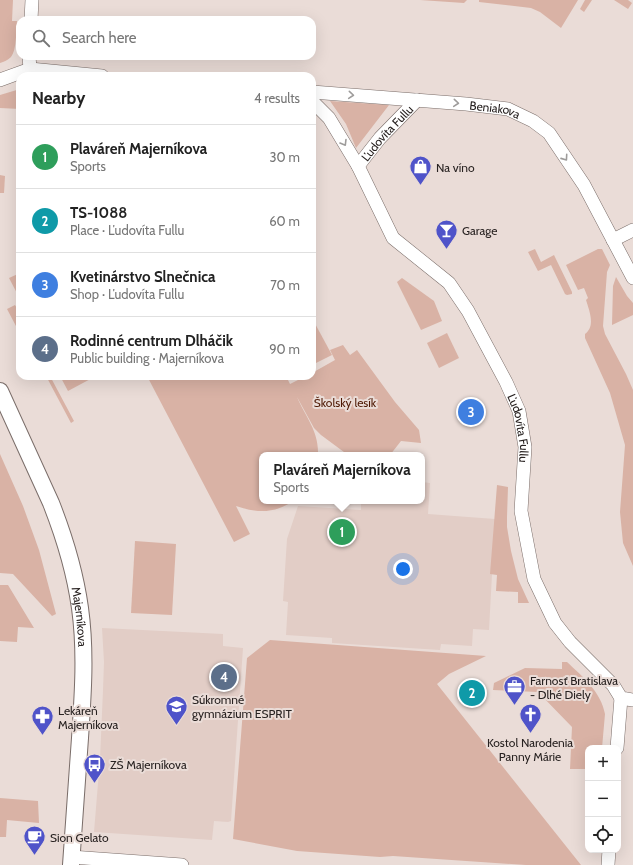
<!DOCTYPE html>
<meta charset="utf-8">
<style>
body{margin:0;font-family:Cabin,sans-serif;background:#f2f2f2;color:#222}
.controls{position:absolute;right:12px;bottom:12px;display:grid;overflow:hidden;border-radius:8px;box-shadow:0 4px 16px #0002}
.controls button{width:36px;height:36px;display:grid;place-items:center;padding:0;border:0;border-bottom:1px solid #e0e0e0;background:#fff;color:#222;font:20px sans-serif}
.you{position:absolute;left:403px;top:569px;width:14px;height:14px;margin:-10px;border:3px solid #fff;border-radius:50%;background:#1a73e8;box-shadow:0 0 0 6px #1a73e833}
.badge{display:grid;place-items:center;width:26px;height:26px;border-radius:50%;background:#4f53c9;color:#fff;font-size:13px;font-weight:700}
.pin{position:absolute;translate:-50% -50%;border:2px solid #fff;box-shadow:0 1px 4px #0006}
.popup{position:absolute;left:259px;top:452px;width:166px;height:52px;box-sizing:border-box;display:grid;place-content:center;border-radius:8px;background:#fff;filter:drop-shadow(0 1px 3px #0005);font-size:13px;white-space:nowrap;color:#767676}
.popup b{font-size:15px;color:#222}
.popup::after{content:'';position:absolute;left:50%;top:100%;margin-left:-8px;border:8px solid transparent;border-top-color:#fff}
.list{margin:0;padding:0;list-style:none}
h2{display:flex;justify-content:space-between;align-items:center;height:52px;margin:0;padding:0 16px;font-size:17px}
h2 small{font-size:13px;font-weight:400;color:#767676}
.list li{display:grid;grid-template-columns:26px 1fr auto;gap:12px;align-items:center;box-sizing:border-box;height:64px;padding:0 16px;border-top:1px solid #e0e0e0}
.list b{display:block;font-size:15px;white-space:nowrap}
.list p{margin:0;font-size:13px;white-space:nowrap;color:#767676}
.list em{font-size:13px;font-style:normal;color:#767676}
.icon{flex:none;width:22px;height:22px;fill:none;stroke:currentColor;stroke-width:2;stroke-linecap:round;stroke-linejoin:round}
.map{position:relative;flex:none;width:633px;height:865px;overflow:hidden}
.search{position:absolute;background:#fff;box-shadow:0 4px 16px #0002;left:16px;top:16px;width:300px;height:44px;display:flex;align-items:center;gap:10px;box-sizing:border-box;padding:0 14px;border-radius:12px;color:#767676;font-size:15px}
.panel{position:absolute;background:#fff;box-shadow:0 4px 16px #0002;left:16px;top:72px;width:300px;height:308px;border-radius:12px}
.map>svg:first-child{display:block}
.built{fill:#e2cdc6}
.green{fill:#d9b2a5}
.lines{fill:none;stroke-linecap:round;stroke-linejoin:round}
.minor-casing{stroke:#7a6d69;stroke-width:14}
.tertiary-casing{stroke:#7a6d69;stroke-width:18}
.minor{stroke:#fff;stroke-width:13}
.tertiary{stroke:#fff;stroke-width:16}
.oneway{stroke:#9e9c9b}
.labels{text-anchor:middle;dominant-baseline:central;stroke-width:4;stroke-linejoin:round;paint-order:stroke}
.street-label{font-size:12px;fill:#282221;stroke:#eadcd7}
.poi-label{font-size:12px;fill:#282221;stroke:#eadcd7;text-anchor:start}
.park-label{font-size:12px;fill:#4f1904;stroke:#eadcd7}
</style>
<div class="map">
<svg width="633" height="865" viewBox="0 0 633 865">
<rect width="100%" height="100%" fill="#eadcd7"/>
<!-- built -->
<g class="built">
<polygon points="422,482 430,483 428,514 495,519 489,630 473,629 472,646 441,644 440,650 332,643 332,638 286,635 288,602 283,601 287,539 298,506 361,510 361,501 422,501"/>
<polygon points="102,628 223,634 223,646 243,648 231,821 228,822 214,821 212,840 94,832 100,759 103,690 104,662"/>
</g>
<!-- green -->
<g class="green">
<path d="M0 0H13L12 21H17C16 30 17 50 11 57 8 60 4 62 0 63Z"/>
<polygon points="420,0 467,0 464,3"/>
<polygon points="479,0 578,0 561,28 540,12 531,8 479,2"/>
<polygon points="585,0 592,0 584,12 580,9"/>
<polygon points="614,0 628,0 632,3 628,9"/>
<polygon points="20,89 20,109 0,108 0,95"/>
<polygon points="330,101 389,105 356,148 346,124"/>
<polygon points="0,175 5,176 4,193 0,193"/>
<polygon points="535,249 541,262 554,255 572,292 572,294 567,295 565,294 551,265 538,271 528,252"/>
<path d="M598 249H602L610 265 607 272 603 326 605 334 626 374 633 390V566L623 543 620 512 625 445 610 393 585 338V334C596 326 589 310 586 300L588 298 584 288 578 290 566 265Z"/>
<polygon points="20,273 20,299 9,278"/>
<polygon points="616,277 627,296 633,303 633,315 612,325 613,286"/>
<polygon points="402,278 434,301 442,321 421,330 397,282"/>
<polygon points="15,305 20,313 20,327 19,326 17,328 7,309"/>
<polygon points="312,318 332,355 312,365"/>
<polygon points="447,333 459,358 439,368 427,343"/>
<path d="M343 345 350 355 357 350 395 402 419 430 421 443 401 441 390 455H348L321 435 314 428 297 397C306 418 319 431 318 455H262V501H293C274 514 256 513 236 506L250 534 234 542 147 376H286L290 384 306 376H312V373L335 360 330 350Z"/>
<polygon points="46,376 50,376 74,421 71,423"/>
<polygon points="60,376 96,376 68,391"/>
<polygon points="0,454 23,506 39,550 56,614 52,616 13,574 0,573"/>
<polygon points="497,485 508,487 507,517 507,527 511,551 518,579 529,603 518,603 518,592 496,591 497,575 490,574"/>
<polygon points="135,541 176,544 172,615 131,613"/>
<polygon points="0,585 8,585 34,628 18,627 17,642 0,641"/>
<polygon points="270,640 486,656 449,674 437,684 581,865 526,865 393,856 380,857 297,851 233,839 247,658"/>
<path d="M562 662H567C583 677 601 692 605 714L602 748H588V769H570L572 727 538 692 493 690 494 683 525 668 562 669Z"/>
<polygon points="0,798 38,801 39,823 7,820 6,837 0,837"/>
</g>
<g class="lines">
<defs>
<g id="minor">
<polyline points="31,20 32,0"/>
<polyline points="29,56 30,69"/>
<polyline points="0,80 30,69 102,76"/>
<path id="s1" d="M312 92 466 104 508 109 533 121 549 133 584 185 633 278"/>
<path id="s2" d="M312 101 329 118 358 166 393 238 449 283 468 311 506 382 519 411 525 447 521 511 534 579 555 623 570 642 613 685 621 698 633 700"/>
<path id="s3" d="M358 166 380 138 417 100"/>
<polyline points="613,240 633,230"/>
<polyline points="617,748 621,698"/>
<polyline points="71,857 182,865"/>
<polyline points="608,865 609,850"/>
</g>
<g id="tertiary">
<path id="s4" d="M0 391 51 503C64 536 75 572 80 608 86 651 83 694 80 738 77 780 74 823 71 865"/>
</g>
</defs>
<!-- minor casing -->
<use href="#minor" class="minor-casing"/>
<!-- tertiary casing -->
<use href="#tertiary" class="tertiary-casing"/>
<!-- minor -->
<use href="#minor" class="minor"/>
<!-- tertiary -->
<use href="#tertiary" class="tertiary"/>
</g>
<!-- one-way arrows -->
<defs><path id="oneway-chevron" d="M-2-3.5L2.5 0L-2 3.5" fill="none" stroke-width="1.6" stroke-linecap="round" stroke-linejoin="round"/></defs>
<g class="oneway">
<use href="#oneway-chevron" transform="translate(351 95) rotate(5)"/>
<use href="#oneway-chevron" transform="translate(456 103) rotate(5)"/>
<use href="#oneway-chevron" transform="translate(344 143) rotate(59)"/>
<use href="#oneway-chevron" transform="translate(565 158) rotate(55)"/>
</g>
<!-- icons -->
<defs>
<symbol id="shop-pin" viewBox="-11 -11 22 30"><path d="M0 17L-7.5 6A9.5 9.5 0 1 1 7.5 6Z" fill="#4f53c9" stroke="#eadcd7"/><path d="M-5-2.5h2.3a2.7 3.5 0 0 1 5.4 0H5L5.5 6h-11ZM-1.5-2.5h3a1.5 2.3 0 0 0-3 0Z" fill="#fff"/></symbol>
<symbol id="bar-pin" viewBox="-11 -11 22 30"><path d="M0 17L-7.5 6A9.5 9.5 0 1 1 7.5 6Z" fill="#4f53c9" stroke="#eadcd7"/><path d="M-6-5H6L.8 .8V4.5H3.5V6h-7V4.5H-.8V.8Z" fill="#fff"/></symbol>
<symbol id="office-pin" viewBox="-11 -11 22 30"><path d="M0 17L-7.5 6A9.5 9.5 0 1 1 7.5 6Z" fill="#4f53c9" stroke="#eadcd7"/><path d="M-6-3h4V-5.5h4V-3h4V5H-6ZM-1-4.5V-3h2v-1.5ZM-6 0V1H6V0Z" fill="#fff"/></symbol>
<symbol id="school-pin" viewBox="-11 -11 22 30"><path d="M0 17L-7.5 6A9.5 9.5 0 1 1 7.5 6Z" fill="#4f53c9" stroke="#eadcd7"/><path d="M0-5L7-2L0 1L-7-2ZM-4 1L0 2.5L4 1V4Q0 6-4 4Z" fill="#fff"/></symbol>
<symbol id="church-pin" viewBox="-11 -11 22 30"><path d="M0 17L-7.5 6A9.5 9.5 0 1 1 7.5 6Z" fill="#4f53c9" stroke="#eadcd7"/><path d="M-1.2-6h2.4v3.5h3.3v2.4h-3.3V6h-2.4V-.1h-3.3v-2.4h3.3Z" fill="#fff"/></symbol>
<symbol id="pharmacy-pin" viewBox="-11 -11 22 30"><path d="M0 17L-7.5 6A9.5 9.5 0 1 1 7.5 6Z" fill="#4f53c9" stroke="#eadcd7"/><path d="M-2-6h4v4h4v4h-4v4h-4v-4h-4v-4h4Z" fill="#fff"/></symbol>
<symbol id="bus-pin" viewBox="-11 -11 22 30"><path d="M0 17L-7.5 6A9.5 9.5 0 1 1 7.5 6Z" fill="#4f53c9" stroke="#eadcd7"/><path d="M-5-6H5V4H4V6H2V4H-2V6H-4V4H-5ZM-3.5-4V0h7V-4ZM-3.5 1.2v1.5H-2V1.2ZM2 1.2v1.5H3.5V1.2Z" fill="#fff"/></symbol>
<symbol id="cafe-pin" viewBox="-11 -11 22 30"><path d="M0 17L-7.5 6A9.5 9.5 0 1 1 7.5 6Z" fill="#4f53c9" stroke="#eadcd7"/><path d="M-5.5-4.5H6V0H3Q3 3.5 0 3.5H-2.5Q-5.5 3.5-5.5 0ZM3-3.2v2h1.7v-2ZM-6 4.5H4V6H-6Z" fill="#fff"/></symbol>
</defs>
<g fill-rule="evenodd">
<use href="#shop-pin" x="408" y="154" width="25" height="34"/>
<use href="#bar-pin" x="434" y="218" width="25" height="34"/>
<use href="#office-pin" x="502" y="674" width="25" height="34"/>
<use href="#school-pin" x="164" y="694" width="25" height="34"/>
<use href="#church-pin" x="518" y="702" width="25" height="34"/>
<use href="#pharmacy-pin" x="30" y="704" width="25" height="34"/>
<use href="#bus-pin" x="82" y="752" width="25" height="34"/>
<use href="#cafe-pin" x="22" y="824" width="25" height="34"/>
</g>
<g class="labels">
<!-- street labels -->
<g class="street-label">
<text stroke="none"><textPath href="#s1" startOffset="184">Beniakova</textPath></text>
<text stroke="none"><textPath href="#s3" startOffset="44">Ľudovíta Fullu</textPath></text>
<text stroke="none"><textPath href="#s2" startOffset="395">Ľudovíta Fullu</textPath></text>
<text stroke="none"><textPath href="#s4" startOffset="241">Majerníkova</textPath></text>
</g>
<!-- poi labels -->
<g class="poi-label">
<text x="436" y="167">Na víno</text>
<text x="462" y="230">Garage</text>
<text x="530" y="680">Farnosť Bratislava<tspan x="530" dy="14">- Dlhé Diely</tspan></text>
<text x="192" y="699">Súkromné<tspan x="192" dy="14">gymnázium ESPRIT</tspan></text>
<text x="58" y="710">Lekáreň<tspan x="58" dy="14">Majerníkova</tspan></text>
<text x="530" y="742" text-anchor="middle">Kostol Narodenia<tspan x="530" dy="14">Panny Márie</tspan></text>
<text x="110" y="764">ZŠ Majerníkova</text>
<text x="50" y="837">Sion Gelato</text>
</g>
<!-- park labels -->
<g class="park-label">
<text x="345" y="402">Školský lesík</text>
</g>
</g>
</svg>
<div class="controls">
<button>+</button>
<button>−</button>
<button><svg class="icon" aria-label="locate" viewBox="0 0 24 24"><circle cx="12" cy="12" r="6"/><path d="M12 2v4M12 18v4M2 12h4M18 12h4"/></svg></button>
</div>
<div class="you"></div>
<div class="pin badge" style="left:342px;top:532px;background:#2e9e5b">1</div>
<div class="popup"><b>Plaváreň Majerníkova</b>Sports</div>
<div class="pin badge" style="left:472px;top:693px;background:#0f9aa8">2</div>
<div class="pin badge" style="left:471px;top:412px;background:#3f7fe0">3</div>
<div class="pin badge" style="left:224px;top:677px;background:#5c6f8a">4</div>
<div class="search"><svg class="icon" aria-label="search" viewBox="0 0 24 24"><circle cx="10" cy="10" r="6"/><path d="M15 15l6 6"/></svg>Search here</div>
<section class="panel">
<h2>Nearby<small>4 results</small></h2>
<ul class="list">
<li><span class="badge" style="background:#2e9e5b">1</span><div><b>Plaváreň Majerníkova</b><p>Sports</p></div><em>30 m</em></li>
<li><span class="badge" style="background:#0f9aa8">2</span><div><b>TS-1088</b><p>Place · Ľudovíta Fullu</p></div><em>60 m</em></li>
<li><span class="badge" style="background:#3f7fe0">3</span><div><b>Kvetinárstvo Slnečnica</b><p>Shop · Ľudovíta Fullu</p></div><em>70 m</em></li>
<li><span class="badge" style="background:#5c6f8a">4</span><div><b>Rodinné centrum Dlháčik</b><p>Public building · Majerníkova</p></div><em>90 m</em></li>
</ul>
</section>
</div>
